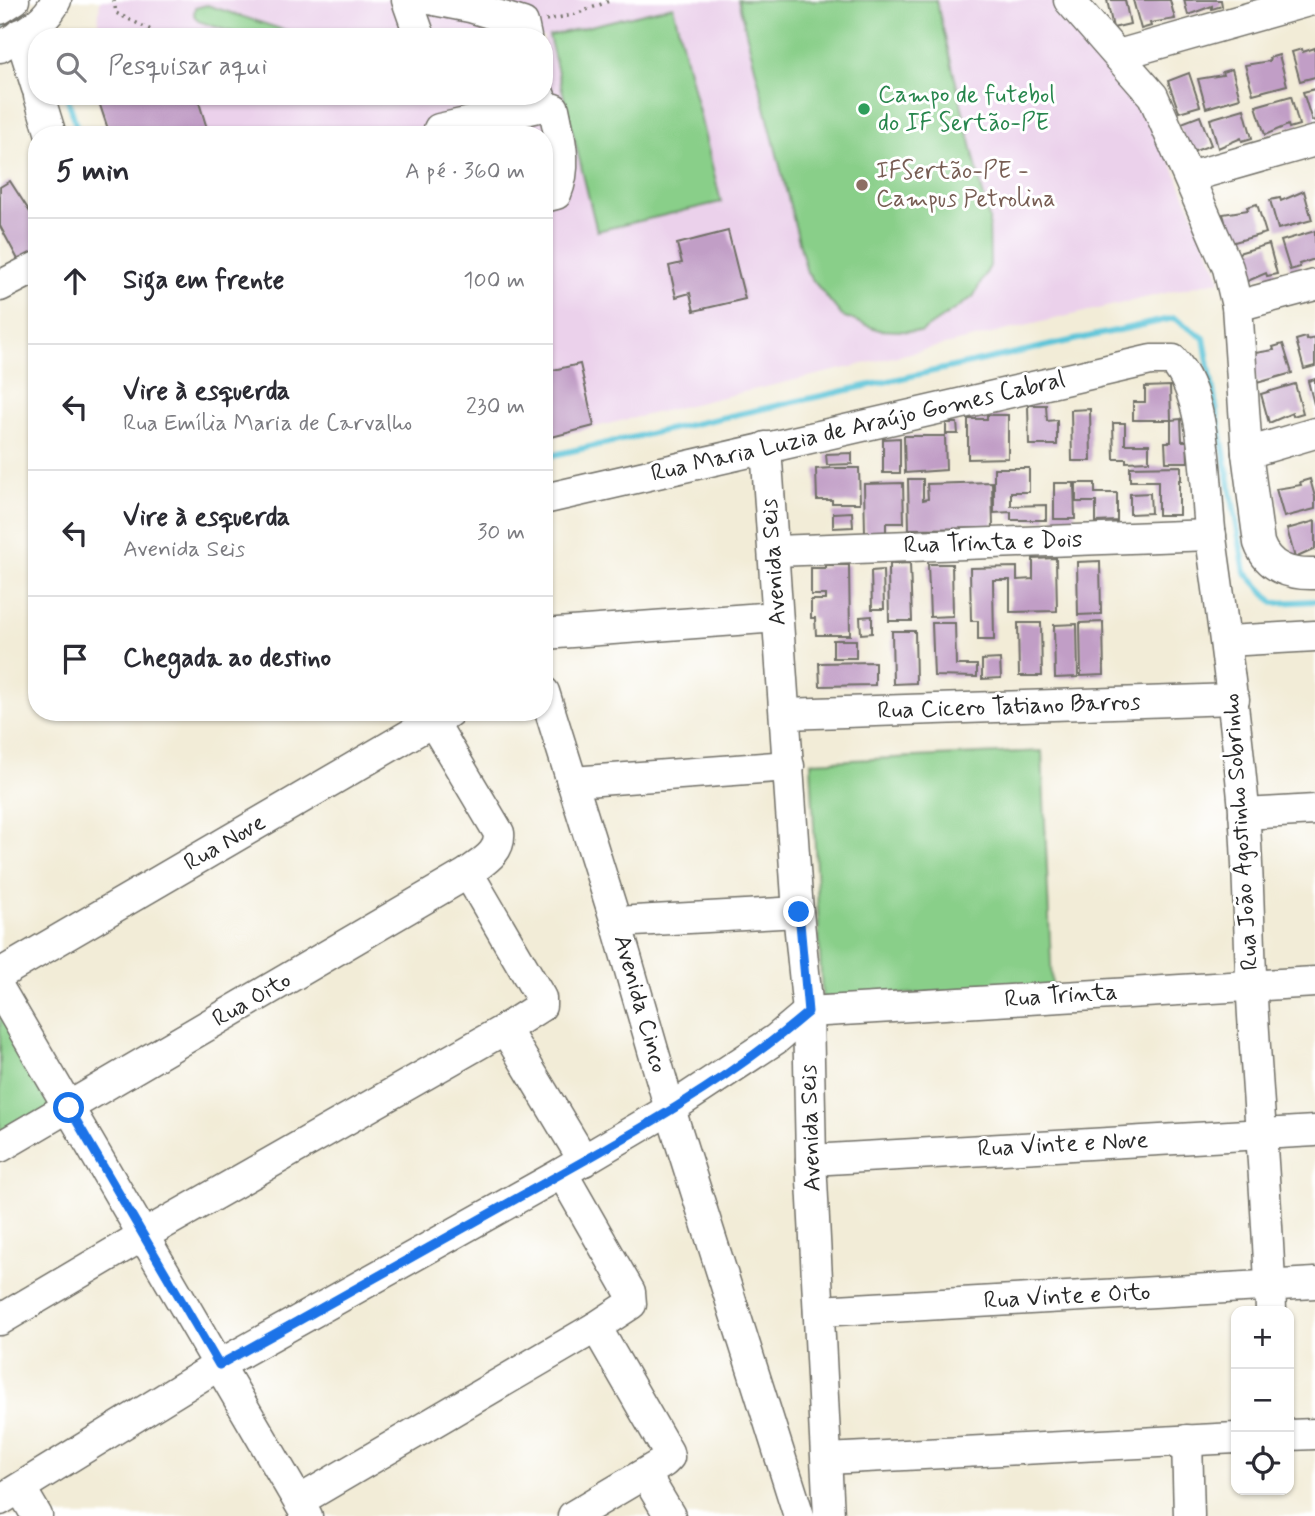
<!DOCTYPE html>
<html lang="pt">
<meta charset="utf-8">
<style>
body{margin:0;font-family:Mynerve,sans-serif;background:#f7f7f7;color:#2b2b33}
.controls{position:absolute;right:21px;bottom:21px;display:grid;overflow:hidden;border-radius:14px;box-shadow:0 2px 5px #0004}
.controls button{width:63px;height:63px;display:grid;place-items:center;padding:0;border:0;border-bottom:2px solid #e1e1e2;background:#fff;color:#2b2b33;font:35px sans-serif}
.stop{position:absolute;width:21px;height:21px;margin:-16px;border:5px solid #1a73e8;border-radius:50%;background:#fff}
.stop.end{background:#1a73e8;border-color:#fff;box-shadow:0 2px 7px #0008}
.list{margin:0;padding:0;list-style:none}
h2{display:flex;justify-content:space-between;align-items:center;height:91px;margin:0;padding:0 28px;font-size:30px}
h2 small{font-size:23px;font-weight:400;color:#7c7c81}
.list li{display:grid;grid-template-columns:46px 1fr auto;gap:21px;align-items:center;box-sizing:border-box;height:126px;padding:0 28px;border-top:2px solid #e1e1e2}
.list b{display:block;font-size:26px;white-space:nowrap}
.list p{margin:0;font-size:23px;white-space:nowrap;color:#7c7c81}
.list em{font-size:23px;font-style:normal;color:#7c7c81}
.icon{flex:none;width:38px;height:38px;fill:none;stroke:currentColor;stroke-width:2;stroke-linecap:round;stroke-linejoin:round}
.map{position:relative;flex:none;width:1315px;height:1516px;overflow:hidden}
.search{position:absolute;background:#fff;box-shadow:0 2px 5px #0004;left:28px;top:28px;width:525px;height:77px;display:flex;align-items:center;gap:18px;box-sizing:border-box;padding:0 24px;border-radius:28px;color:#7c7c81;font-size:26px}
.panel{position:absolute;background:#fff;box-shadow:0 2px 5px #0004;left:28px;top:126px;width:525px;height:595px;border-radius:28px}
.map>svg:first-child{display:block}
.built{fill:#ebd1eb}
.green{fill:#89cf89;stroke:#5a7d5a;stroke-width:2}
.lines{fill:none;stroke-linecap:round;stroke-linejoin:round}
.stream{stroke:#5cc4d8;stroke-width:6}
.building{fill:#c19ec6}
.minor-casing{stroke:#716f67;stroke-width:33}
.path{stroke:#716f67;stroke-width:3.5;stroke-dasharray:2 5;stroke-linecap:butt}
.minor{stroke:#fff;stroke-width:30}
.route{stroke:#1a73e8;stroke-width:9}
.leisure-dot{fill:#2e9e5b;stroke:#fff;stroke-width:2.5}
.education-dot{fill:#8d6e63;stroke:#fff;stroke-width:2.5}
.labels{text-anchor:middle;dominant-baseline:central;stroke-width:6;stroke-linejoin:round;paint-order:stroke}
.leisure-label{font-size:24px;fill:#27864d;stroke:#fff;text-anchor:start}
.education-label{font-size:24px;fill:#785e54;stroke:#fff;text-anchor:start}
.street-label{font-size:24px;fill:#2b2b2b;stroke:#fff}
</style>
<div class="map">
<svg width="1315" height="1516" viewBox="0 0 1315 1516">
<rect width="100%" height="100%" fill="#fff"/>
<filter id="ink" filterUnits="userSpaceOnUse"><feTurbulence type="fractalNoise" baseFrequency=".0143" numOctaves="2"/><feDisplacementMap in="SourceGraphic" scale="14" xChannelSelector="R" yChannelSelector="G"/><feConvolveMatrix kernelMatrix="1 2 1 2 8 2 1 2 1" color-interpolation-filters="sRGB"/></filter>
<filter id="wash" filterUnits="userSpaceOnUse"><feTurbulence type="fractalNoise" baseFrequency=".00686" numOctaves="4" result="noise"/><feDisplacementMap in="SourceGraphic" scale="28" xChannelSelector="R" yChannelSelector="G"/><feGaussianBlur stdDeviation="1.57" result="paint"/><feColorMatrix in="noise" values="0 0 0 0 0 0 0 0 0 0 0 0 0 0 0 0 0 1.4 0 .05"/><feComposite in="paint" operator="in"/></filter>
<g filter="url(#wash)">
<rect width="100%" height="100%" fill="#f2ecd7"/>
<!-- built -->
<polygon class="built" points="100,0 1057,0 1142,93 1221,280 544,439 544,135 110,135 97,96 544,96 544,37 97,37"/>
<!-- green -->
<g class="green">
<polygon points="738,0 936,0 989,219 990,266 973,297 921,332 879,330 842,316 807,273"/>
<polygon points="207,5 305,37 247,37 198,21 194,15 195,8"/>
<polygon points="673,6 721,202 597,231 549,36"/>
<polygon points="1042,751 1052,987 822,998 811,762"/>
<polygon points="0,993 64,1101 0,1138"/>
</g>
<g class="lines">
<!-- stream -->
<g class="stream">
<polyline points="0,26 20,14"/>
<polyline points="67,96 79,135"/>
<polyline points="544,457 1174,318 1204,338 1245,572 1274,603 1315,601"/>
</g>
</g>
<g id="blocks">
<!-- building -->
<g class="building">
<polygon points="1107,0 1125,0 1130,24 1113,28"/>
<polygon points="1133,0 1170,0 1175,19 1150,23 1151,26 1141,29"/>
<polygon points="1184,0 1221,0 1222,6 1212,9 1212,6 1188,15"/>
<polygon points="1315,48 1315,77 1300,81 1292,52 1302,49 1303,52"/>
<polygon points="1279,55 1287,85 1253,94 1245,65 1270,61 1269,58"/>
<polygon points="1232,69 1240,98 1206,108 1198,79 1223,75 1222,72"/>
<polygon points="1189,73 1200,106 1179,112 1168,81"/>
<polygon points="1315,89 1315,120 1312,121 1303,92"/>
<polygon points="97,96 197,96 209,135 110,135"/>
<polygon points="1291,96 1299,125 1289,128 1288,125 1265,135 1256,106"/>
<polygon points="1244,109 1252,138 1242,141 1241,138 1218,148 1210,119"/>
<polygon points="1200,116 1211,145 1190,153 1179,124"/>
<polygon points="10,181 37,223 37,258 22,267 0,226 0,187"/>
<polygon points="1304,191 1312,220 1278,229 1270,200 1280,198 1281,201"/>
<polygon points="1257,204 1266,233 1231,243 1223,214 1248,210 1247,207"/>
<polygon points="728,231 745,299 694,311 690,293 676,297 669,266 682,263 677,244"/>
<polygon points="1315,231 1315,259 1299,264 1300,267 1290,270 1281,241"/>
<polygon points="1269,244 1277,274 1267,276 1266,273 1243,283 1235,254"/>
<polygon points="1306,337 1307,340 1315,338 1315,366 1304,369 1296,340"/>
<polygon points="1283,344 1292,373 1257,383 1249,354 1274,350 1273,347"/>
<polygon points="580,364 594,426 544,439 544,372"/>
<polygon points="1315,379 1315,404 1314,404 1308,381"/>
<polygon points="1295,384 1303,413 1293,416 1292,413 1269,423 1261,394"/>
<polygon points="1170,386 1171,420 1133,420 1133,402 1145,402 1145,387"/>
<polygon points="1028,405 1046,405 1047,421 1057,420 1057,445 1029,445"/>
<polygon points="1090,409 1091,461 1072,461 1071,410"/>
<polygon points="987,415 1008,415 1008,458 968,459 968,419 987,419"/>
<polygon points="1181,419 1182,441 1187,441 1188,462 1166,462 1165,442 1171,442 1171,420"/>
<polygon points="946,423 957,423 958,434 946,434"/>
<polygon points="1113,423 1125,423 1125,444 1149,444 1149,461 1126,462 1126,459 1114,459"/>
<polygon points="904,436 945,436 946,470 905,473"/>
<polygon points="900,438 900,473 883,473 883,439"/>
<polygon points="852,453 852,464 827,465 826,454"/>
<polygon points="1181,466 1181,480 1179,480 1179,515 1158,515 1158,481 1130,481 1130,467"/>
<polygon points="832,468 859,468 860,503 832,503 832,500 817,500 816,469"/>
<polygon points="994,468 1029,468 1029,492 1011,492 1011,506 1046,505 1046,520 1011,520 1011,512 994,513"/>
<polygon points="908,479 923,479 923,500 928,499 927,484 992,482 993,528 909,529"/>
<polygon points="1310,479 1315,497 1315,509 1284,517 1276,489 1301,485 1300,482"/>
<polygon points="903,483 904,523 886,523 886,534 865,534 864,484"/>
<polygon points="1054,483 1074,483 1075,519 1054,519"/>
<polygon points="1076,483 1095,483 1095,493 1117,493 1117,521 1096,522 1096,502 1076,502"/>
<polygon points="1150,493 1151,513 1130,514 1130,494"/>
<polygon points="852,512 853,527 833,528 833,513"/>
<polygon points="1315,521 1315,549 1295,558 1287,529"/>
<polygon points="1056,558 1057,611 1010,612 1010,580 993,580 994,640 978,640 978,621 971,621 970,568 1017,567 1017,580 1033,579 1033,559"/>
<polygon points="1100,561 1101,614 1078,615 1077,562"/>
<polygon points="910,563 912,621 889,621 888,569 890,569 890,564"/>
<polygon points="928,564 952,564 953,616 930,617"/>
<polygon points="826,565 849,565 850,635 816,635 815,618 811,618 811,600 826,600 826,595 811,595 811,568 826,568"/>
<polygon points="883,570 884,609 872,609 871,571"/>
<polygon points="872,616 872,633 861,634 860,617"/>
<polygon points="1103,622 1104,675 1081,676 1080,623"/>
<polygon points="932,623 955,623 956,665 977,665 977,677 934,676"/>
<polygon points="1018,623 1041,623 1042,676 1019,676"/>
<polygon points="1077,624 1078,677 1055,678 1054,625"/>
<polygon points="892,631 915,631 916,683 893,684"/>
<rect x="833" y="640" width="23" height="18"/>
<polygon points="1000,659 1001,678 982,679 982,660"/>
<polygon points="875,662 875,685 820,686 819,663"/>
</g>
</g>
</g>
<g filter="url(#ink)">
<use href="#blocks" fill-opacity="0" stroke="#716f67" stroke-width="2"/>
<g class="lines">
<defs>
<g id="minor">
<polyline points="407,0 420,37"/>
<polyline points="434,0 470,7 523,23 526,37"/>
<path d="M1069 0 1153 96 1228 268 1237 306 1247 453 1259 543C1268 568 1290 575 1315 574"/>
<polyline points="0,9 14,0"/>
<polyline points="20,34 37,88"/>
<path d="M0 47C21 34 46 24 56 0"/>
<polyline points="1118,55 1312,0"/>
<polyline points="39,96 51,135"/>
<path d="M543 106 554 109C560 139 568 165 556 194L544 197"/>
<polyline points="439,129 543,106 540,96"/>
<polyline points="1189,177 1315,141"/>
<polyline points="0,286 37,267"/>
<polyline points="1237,306 1315,285"/>
<polyline points="766,447 798,912 808,1012 811,1160 829,1516"/>
<polyline points="1247,453 1315,433"/>
<path d="M544 499 1151 360H1173C1209 400 1204 485 1211 538 1224 630 1236 718 1244 810 1249 879 1249 948 1253 1016 1259 1114 1268 1213 1271 1311"/>
<polyline points="775,551 1211,535"/>
<polyline points="544,634 777,617"/>
<polyline points="1227,641 1315,636"/>
<polyline points="544,692 616,922 670,1109 799,1516"/>
<polyline points="785,714 1234,699"/>
<polyline points="572,782 789,766"/>
<polyline points="1244,814 1315,810"/>
<polyline points="616,922 798,912"/>
<polyline points="0,974 449,712"/>
<polyline points="0,990 307,1516"/>
<polyline points="505,1029 584,1161"/>
<path d="M0 1147 468 873C482 862 501 853 499 833L433 722"/>
<polyline points="811,1160 1315,1131"/>
<polyline points="819,1311 1315,1283"/>
<polyline points="0,1320 142,1236 505,1029 541,1006 541,998 468,873"/>
<polyline points="1289,1435 1315,1434"/>
<polyline points="1187,1440 1189,1516"/>
<polyline points="827,1459 1236,1438"/>
<polyline points="645,1474 670,1516"/>
<polyline points="21,1489 37,1516"/>
<polyline points="0,1500 219,1365 562,1173 670,1109 776,1039 808,1012 1315,982"/>
<polyline points="299,1501 596,1327 631,1304 630,1292 562,1173"/>
<polyline points="573,1516 664,1462 669,1457 668,1452 596,1327"/>
</g>
</defs>
<!-- minor casing -->
<use href="#minor" class="minor-casing"/>
<!-- path -->
<g class="path">
<polyline points="114,0 116,13 151,30 150,37"/>
<polyline points="546,20 573,15 612,0"/>
<polyline points="545,51 550,74"/>
</g>
<!-- minor -->
<use href="#minor" class="minor"/>
</g>
</g>
<g class="lines" filter="url(#ink)">
<!-- route -->
<path class="route" d="M69 1108 219 1365C320 1309 421 1252 521 1196 620 1141 722 1086 808 1012L799 912"/>
</g>
<!-- markers -->
<circle class="leisure-dot" cx="864" cy="109" r="7"/>
<circle class="education-dot" cx="862" cy="185" r="7"/>
<g class="labels">
<!-- leisure labels -->
<g class="leisure-label">
<text x="878" y="95">Campo de futebol<tspan x="878" dy="28">do IF Sertão-PE</tspan></text>
</g>
<!-- education labels -->
<g class="education-label">
<text x="876" y="171">IFSertão-PE -<tspan x="876" dy="28">Campus Petrolina</tspan></text>
</g>
<!-- street labels -->
<g class="street-label">
<text transform="translate(858 427) rotate(-13)">Rua Maria Luzia de Araújo Gomes Cabral</text>
<text transform="translate(993 543) rotate(-2)">Rua Trinta e Dois</text>
<text transform="translate(774 562) rotate(-94)">Avenida Seis</text>
<text transform="translate(1009 707) rotate(-2)">Rua Cicero Tatiano Barros</text>
<text transform="translate(1241 832) rotate(-94)">Rua João Agostinho Sobrinho</text>
<text transform="translate(225 843) rotate(-30)">Rua Nove</text>
<text transform="translate(1061 996) rotate(-4)">Rua Trinta</text>
<text transform="translate(252 1000) rotate(-30)">Rua Oito</text>
<text transform="translate(640 1004) rotate(74)">Avenida Cinco</text>
<text transform="translate(811 1128) rotate(-92)">Avenida Seis</text>
<text transform="translate(1063 1145) rotate(-3)">Rua Vinte e Nove</text>
<text transform="translate(1067 1297) rotate(-3)">Rua Vinte e Oito</text>
</g>
</g>
</svg>
<div class="controls">
<button>+</button>
<button>−</button>
<button><svg class="icon" aria-label="locate" viewBox="0 0 24 24"><circle cx="12" cy="12" r="6"/><path d="M12 2v4M12 18v4M2 12h4M18 12h4"/></svg></button>
</div>
<div class="stop" style="left:69px;top:1108px"></div>
<div class="stop end" style="left:799px;top:912px"></div>
<div class="search"><svg class="icon" aria-label="search" viewBox="0 0 24 24"><circle cx="10" cy="10" r="6"/><path d="M15 15l6 6"/></svg>Pesquisar aqui</div>
<section class="panel">
<h2>5 min<small>A pé · 360 m</small></h2>
<ul class="list">
<li><svg class="icon" aria-label="ahead" viewBox="0 0 24 24"><path d="M12 20V5M6 11l6-6 6 6"/></svg><div><b>Siga em frente</b></div><em>100 m</em></li>
<li><svg class="icon" aria-label="left" viewBox="0 0 24 24"><path d="M17 20v-9H6M10 6l-5 5 5 5"/></svg><div><b>Vire à esquerda</b><p>Rua Emília Maria de Carvalho</p></div><em>230 m</em></li>
<li><svg class="icon" aria-label="left" viewBox="0 0 24 24"><path d="M17 20v-9H6M10 6l-5 5 5 5"/></svg><div><b>Vire à esquerda</b><p>Avenida Seis</p></div><em>30 m</em></li>
<li><svg class="icon" aria-label="arrive" viewBox="0 0 24 24"><path d="M6 21V4h12l-3 4 3 4H6"/></svg><div><b>Chegada ao destino</b></div></li>
</ul>
</section>
</div>
